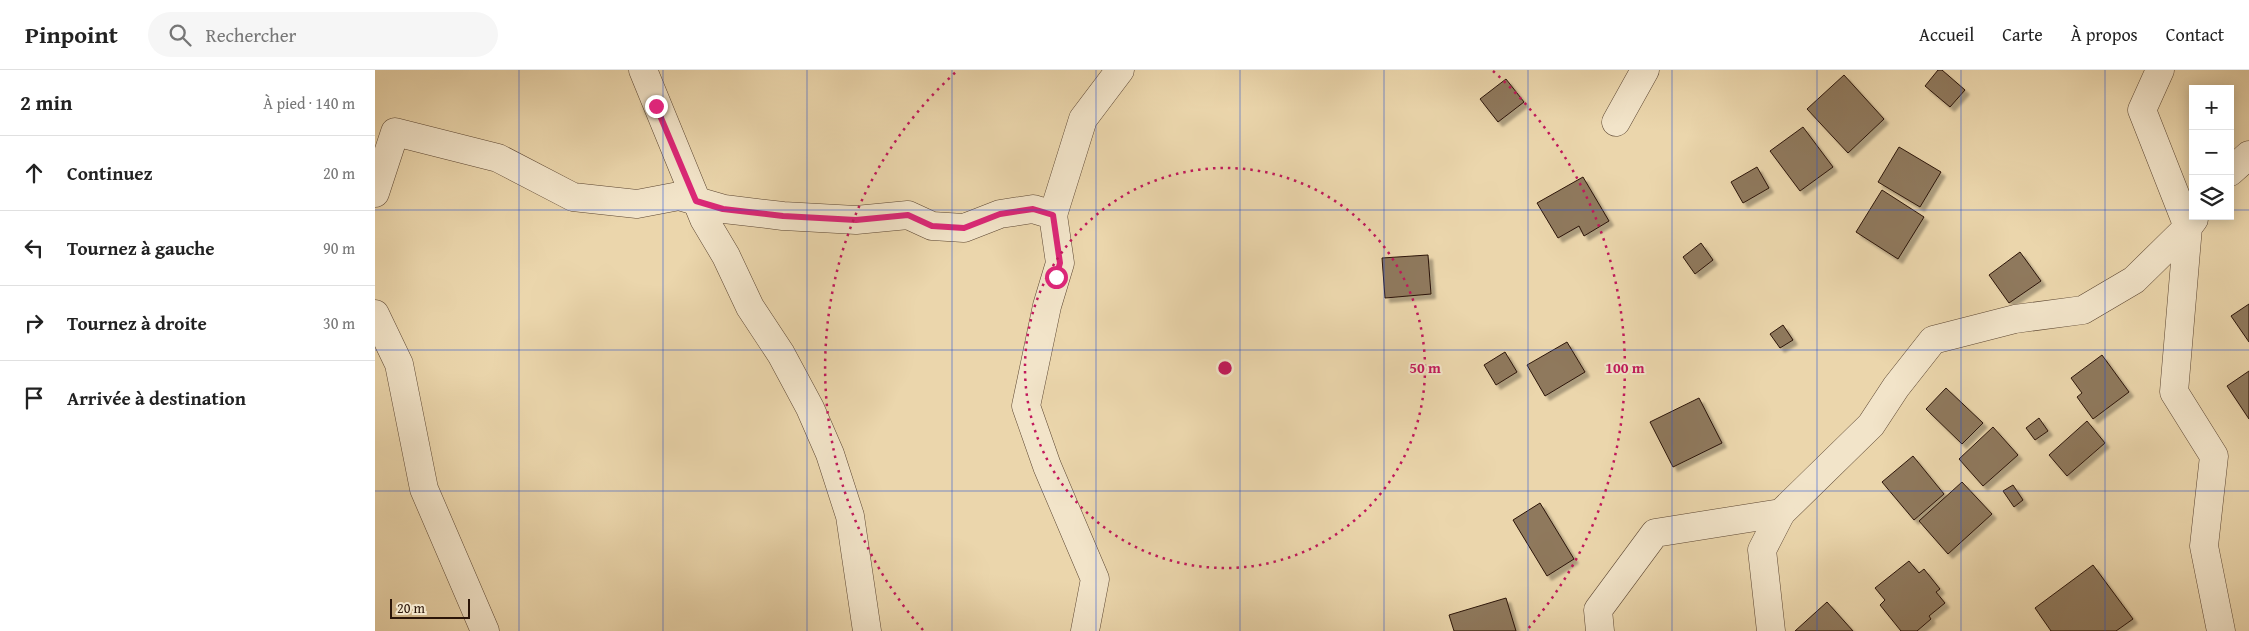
<!DOCTYPE html>
<html lang="fr">
<meta charset="utf-8">
<style>
body{margin:0;font-family:"Gentium Book Plus",serif;background:#f6f6f6;color:#222}
.controls{position:absolute;right:15px;top:15px;display:grid;overflow:hidden;border-radius:0px;box-shadow:0 2px 12px #0003}
.controls button{width:45px;height:45px;display:grid;place-items:center;padding:0;border:0;border-bottom:1px solid #e0e0e0;background:#fff;color:#222;font:25px sans-serif}
.scale{position:absolute;left:15px;bottom:12px;width:80px;box-sizing:border-box;padding-left:5px;border:2px solid #2b1508;border-top:0;font-size:14px;line-height:18px;white-space:nowrap;color:#2b1508;-webkit-text-stroke:4px #f2e4c9;paint-order:stroke}
.stop{position:absolute;width:15px;height:15px;margin:-11px;border:4px solid #db2777;border-radius:50%;background:#fff}
.stop.end{background:#db2777;border-color:#fff;box-shadow:0 1px 5px #0008}
.list{margin:0;padding:0;list-style:none}
h2{display:flex;justify-content:space-between;align-items:center;height:65px;margin:0;padding:0 20px;font-size:21px}
h2 small{font-size:16px;font-weight:400;color:#767676}
.list li{display:grid;grid-template-columns:32px 1fr auto;gap:15px;align-items:center;box-sizing:border-box;height:75px;padding:0 20px;border-top:1px solid #e0e0e0}
.list b{display:block;font-size:19px;white-space:nowrap}
.list em{font-size:16px;font-style:normal;color:#767676}
.icon{flex:none;width:28px;height:28px;fill:none;stroke:currentColor;stroke-width:2;stroke-linecap:round;stroke-linejoin:round}
.map{position:relative;flex:none;width:1874px;height:561px;overflow:hidden}
header{display:flex;align-items:center;gap:30px;box-sizing:border-box;height:70px;padding:0 25px;background:#fff;border-bottom:1px solid #e0e0e0}
header strong{font-size:24px}
nav{display:flex;gap:28px;margin-inline-start:auto;font-size:18px}
.search{width:350px;height:45px;background:#f6f6f6;display:flex;align-items:center;gap:12px;box-sizing:border-box;padding:0 18px;border-radius:28px;color:#767676;font-size:19px}
main{display:flex}
aside{flex:1;background:#fff}
.map>svg:first-child{display:block}
.building{fill:#8f795d;stroke:#2b1508;filter:url(#shadow)}
.lines{fill:none;stroke-linecap:round;stroke-linejoin:round}
.street-casing{stroke:#5b4531;stroke-width:29}
.street{stroke:#f2e4c9;stroke-width:28}
.route{stroke:#db2777;stroke-width:6}
.grid{fill:none;stroke:#1d4ed8;stroke-width:1;stroke-opacity:0.55}
.ring{fill:none;stroke:#c2185b;stroke-width:2.5;stroke-dasharray:2.5 5}
.centre{fill:#c2185b;stroke:#f2e4c9;stroke-width:2.5}
.ring-label{font-size:15px;text-anchor:middle;font-weight:bold;fill:#c2185b;stroke:#f2e4c9;stroke-width:4;stroke-linejoin:round;paint-order:stroke}
</style>
<header>
<strong>Pinpoint</strong>
<div class="search"><svg class="icon" aria-label="search" viewBox="0 0 24 24"><circle cx="10" cy="10" r="6"/><path d="M15 15l6 6"/></svg>Rechercher</div>
<nav><a>Accueil</a><a>Carte</a><a>À propos</a><a>Contact</a></nav>
</header>
<main>
<aside>
<h2>2 min<small>À pied · 140 m</small></h2>
<ul class="list">
<li><svg class="icon" aria-label="ahead" viewBox="0 0 24 24"><path d="M12 20V5M6 11l6-6 6 6"/></svg><div><b>Continuez</b></div><em>20 m</em></li>
<li><svg class="icon" aria-label="left" viewBox="0 0 24 24"><path d="M17 20v-9H6M10 6l-5 5 5 5"/></svg><div><b>Tournez à gauche</b></div><em>90 m</em></li>
<li><svg class="icon" aria-label="right" viewBox="0 0 24 24"><path d="M7 20v-9h11M14 6l5 5-5 5"/></svg><div><b>Tournez à droite</b></div><em>30 m</em></li>
<li><svg class="icon" aria-label="arrive" viewBox="0 0 24 24"><path d="M6 21V4h12l-3 4 3 4H6"/></svg><div><b>Arrivée à destination</b></div></li>
</ul>
</aside>
<div class="map">
<svg width="1874" height="561" viewBox="0 0 1874 561">
<defs>
<filter id="shadow"><feDropShadow dx="4.5" dy="4.5" stdDeviation="1" flood-color="#0004"/></filter>
</defs>
<rect width="100%" height="100%" fill="#ebd6ac"/>
<filter id="stains"><feTurbulence type="fractalNoise" baseFrequency=".004" numOctaves="4"/><feColorMatrix values="0 0 0 0 .2 0 0 0 0 .09 0 0 0 0 .02 0 0 0 .5 -.17"/></filter>
<radialGradient id="worn" r=".72"><stop offset=".6" stop-color="#630" stop-opacity="0"/><stop offset="1" stop-color="#630" stop-opacity=".3"/></radialGradient>
<!-- building -->
<g class="building">
<polygon points="1563,0 1567,0 1590,20 1575,37 1550,16"/>
<polygon points="1469,5 1509,49 1473,83 1432,39"/>
<polygon points="1131,9 1149,32 1123,52 1105,29"/>
<polygon points="1428,57 1458,97 1425,121 1395,81"/>
<polygon points="1524,77 1566,102 1545,137 1503,112"/>
<polygon points="1382,97 1394,118 1368,133 1356,112"/>
<polygon points="1208,107 1234,151 1209,166 1204,156 1183,168 1162,133"/>
<polygon points="1507,120 1549,147 1523,189 1481,162"/>
<polygon points="1326,173 1338,190 1320,204 1308,187"/>
<polygon points="1645,182 1666,211 1634,233 1614,205"/>
<polygon points="1053,185 1056,224 1010,228 1007,188"/>
<polygon points="1874,234 1874,272 1856,246"/>
<polygon points="1408,255 1418,270 1405,278 1395,264"/>
<polygon points="1192,272 1210,302 1170,326 1152,295"/>
<polygon points="1130,282 1142,302 1121,315 1109,295"/>
<polygon points="1727,285 1754,322 1718,349 1702,327 1707,323 1696,308"/>
<polygon points="1874,301 1874,349 1852,316"/>
<polygon points="1571,318 1608,353 1587,374 1551,339"/>
<polygon points="1324,328 1347,373 1298,397 1275,352"/>
<polygon points="1664,348 1673,361 1660,370 1651,358"/>
<polygon points="1712,351 1730,373 1692,406 1674,385"/>
<polygon points="1618,357 1643,385 1608,416 1584,389"/>
<polygon points="1538,386 1569,424 1539,450 1507,412"/>
<polygon points="1587,412 1617,444 1573,484 1544,451"/>
<polygon points="1638,415 1648,430 1639,437 1628,421"/>
<polygon points="1165,433 1199,489 1172,506 1138,450"/>
<polygon points="1534,491 1544,503 1549,499 1565,519 1561,522 1570,533 1554,546 1556,549 1542,561 1526,561 1505,535 1510,530 1500,518"/>
<polygon points="1718,495 1758,549 1741,561 1676,561 1660,538"/>
<polygon points="1131,528 1141,561 1079,561 1074,545"/>
<polygon points="1452,532 1478,561 1420,561"/>
</g>
<g class="lines">
<defs>
<g id="street">
<polyline points="268,0 329,149 351,186 375,237 406,284 435,338 455,384 475,446 492,561"/>
<polyline points="1241,52 1270,0"/>
<polyline points="1855,102 1874,85"/>
<polyline points="0,123 20,62 123,88 198,127 262,134 304,126 349,139 408,146 481,150 533,145 557,156 589,158 625,144 658,139 678,145 685,193 672,236 651,336 672,396 720,509 710,561"/>
<polyline points="678,145 708,49 745,0"/>
<polyline points="1819,149 1813,157 1799,322 1839,386 1829,476 1846,561"/>
<polyline points="0,244 24,294 49,419 110,561"/>
<polyline points="1225,561 1223,540 1280,463 1406,443 1496,355 1521,317 1558,270 1640,249 1708,240 1759,210 1813,157 1767,40 1785,0"/>
<polyline points="1396,561 1387,480 1406,443"/>
</g>
</defs>
<!-- street casing -->
<use href="#street" class="street-casing"/>
<!-- street -->
<use href="#street" class="street"/>
</g>
<g class="lines">
<!-- route -->
<polyline class="route" points="281,36 321,131 348,139 408,146 481,150 533,145 557,156 589,158 625,144 658,139 678,145 685,193 681,207"/>
</g>
<!-- grid -->
<path class="grid" d="M144 0V561M288 0V561M432 0V561M577 0V561M721 0V561M865 0V561M1009 0V561M1153 0V561M1297 0V561M1442 0V561M1586 0V561M1730 0V561M0 140H1818M1855 140H1874M0 280H1874M0 421H1874"/>
<!-- distance rings -->
<g class="ring">
<circle cx="850" cy="298" r="200"/>
<path d="M548 560A400 400 0 0 1 582 1M1118 1A400 400 0 0 1 1152 560"/>
</g>
<circle cx="850" cy="298" r="8" class="centre"/>
<g class="ring-label">
<text x="1050" y="303">50 m</text>
<text x="1250" y="303">100 m</text>
</g>
<rect width="100%" height="100%" filter="url(#stains)"/>
<rect width="100%" height="100%" fill="url(#worn)"/>
</svg>
<div class="controls">
<button>+</button>
<button>−</button>
<button><svg class="icon" aria-label="layers" viewBox="0 0 24 24"><path d="M12 4l9 5-9 5-9-5zM3 14l9 5 9-5"/></svg></button>
</div>
<div class="scale">20 m</div>
<div class="stop" style="left:681px;top:207px"></div>
<div class="stop end" style="left:281px;top:36px"></div>
</div>
</main>
